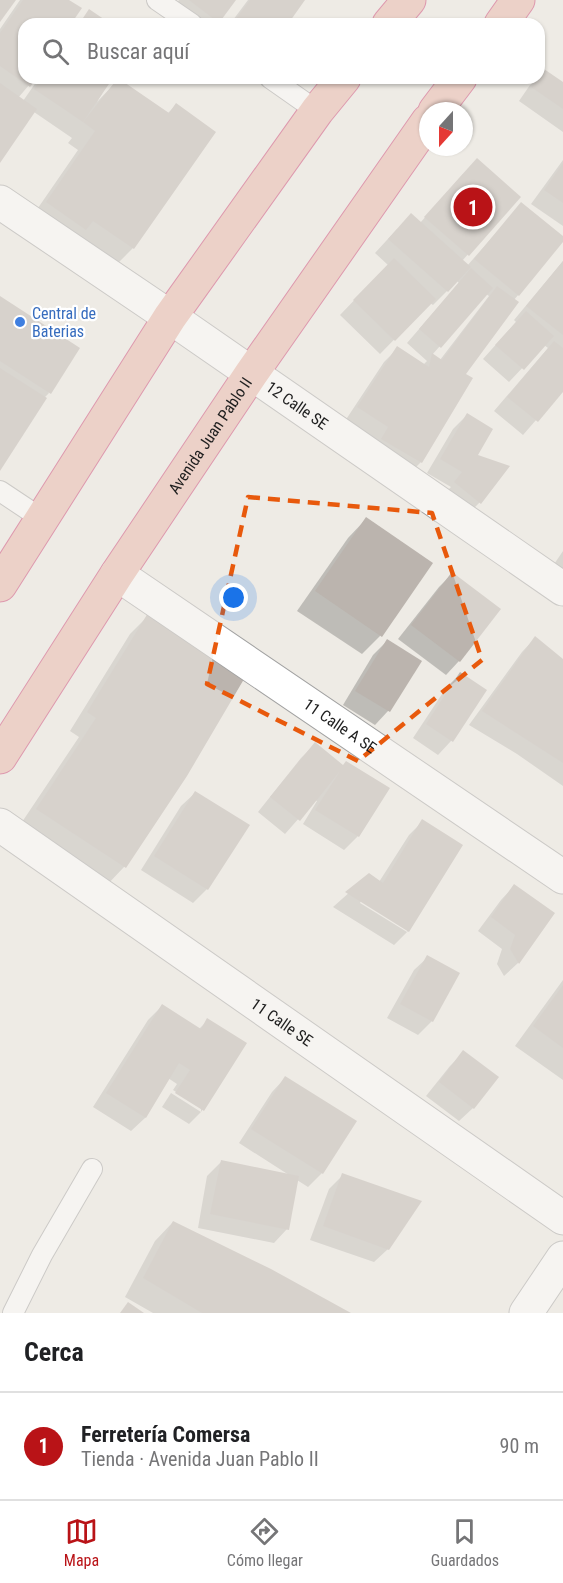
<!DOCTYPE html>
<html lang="es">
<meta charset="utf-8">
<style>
body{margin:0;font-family:"Roboto Condensed",sans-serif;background:#f2f2f2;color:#202124}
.compass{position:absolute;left:419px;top:102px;width:54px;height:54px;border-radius:50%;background:#fff;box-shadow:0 2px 4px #0004;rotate:201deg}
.you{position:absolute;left:234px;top:598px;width:21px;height:21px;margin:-15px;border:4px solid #fff;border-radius:50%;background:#1a73e8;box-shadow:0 0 0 9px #1a73e833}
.badge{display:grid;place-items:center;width:39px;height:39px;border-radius:50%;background:#b91317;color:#fff;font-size:20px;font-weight:700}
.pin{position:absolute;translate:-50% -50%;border:3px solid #fff;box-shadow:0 2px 6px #0006}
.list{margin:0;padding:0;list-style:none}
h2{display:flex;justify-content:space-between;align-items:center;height:78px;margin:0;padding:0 24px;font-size:26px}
h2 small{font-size:20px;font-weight:400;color:#757577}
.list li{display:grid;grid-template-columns:39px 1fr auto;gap:18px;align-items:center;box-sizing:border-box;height:108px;padding:0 24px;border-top:2px solid #e0e0e0}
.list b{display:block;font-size:22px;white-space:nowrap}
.list p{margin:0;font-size:20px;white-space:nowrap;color:#757577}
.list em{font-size:20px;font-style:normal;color:#757577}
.icon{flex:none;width:33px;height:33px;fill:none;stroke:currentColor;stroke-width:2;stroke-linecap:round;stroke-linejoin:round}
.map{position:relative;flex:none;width:563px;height:1313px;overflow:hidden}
.search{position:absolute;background:#fff;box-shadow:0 2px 4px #0004;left:18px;right:18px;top:18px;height:66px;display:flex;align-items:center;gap:15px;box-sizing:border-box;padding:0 21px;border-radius:18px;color:#757577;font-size:22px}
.sheet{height:186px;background:#fff}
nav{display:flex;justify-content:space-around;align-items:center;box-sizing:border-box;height:84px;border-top:2px solid #e0e0e0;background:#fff;font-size:16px;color:#757577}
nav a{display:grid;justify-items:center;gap:3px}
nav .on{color:#b91317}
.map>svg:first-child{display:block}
.shadow{fill:#0003;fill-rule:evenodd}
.building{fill:#bbb4ae}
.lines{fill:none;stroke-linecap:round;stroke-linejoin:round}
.service-casing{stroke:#a2a2a2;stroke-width:22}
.minor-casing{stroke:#a2a2a2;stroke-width:35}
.tertiary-casing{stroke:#a2a2a2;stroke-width:35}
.trunk-casing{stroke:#c9356b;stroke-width:35}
.service{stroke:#fff;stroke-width:20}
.minor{stroke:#fff;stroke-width:33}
.tertiary{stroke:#fff;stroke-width:33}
.trunk{stroke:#e8b2a4;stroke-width:33}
.marked{fill:none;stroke:#e8590c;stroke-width:4.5;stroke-dasharray:12 8;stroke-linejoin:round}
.shop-dot{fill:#3f7fe0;stroke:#fff;stroke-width:2}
.labels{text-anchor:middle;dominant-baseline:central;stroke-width:4.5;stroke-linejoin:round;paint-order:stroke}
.shop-label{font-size:16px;fill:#366cbe;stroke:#fff;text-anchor:start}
.street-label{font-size:16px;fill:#1e1e1e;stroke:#fff}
</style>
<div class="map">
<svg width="563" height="1313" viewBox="0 0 563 1313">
<rect width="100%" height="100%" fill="#eeebe5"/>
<!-- shadow -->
<g class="shadow">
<polygon points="20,0 66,0 69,24 24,24 24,78 35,78 18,98 23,101 39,78 111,78 97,102 118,80 167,114 176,105 214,132 133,248 114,267 29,221 78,150 68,143 72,138 34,112 0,160 0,29"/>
<polygon points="179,0 235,0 216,24 189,24 171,11"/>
<polygon points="248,0 303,0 286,24 230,24"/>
<polygon points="544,71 562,83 563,82 563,132 519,101 530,85 539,78"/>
<polygon points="563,160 563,226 531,204"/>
<path d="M463 174 519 197 462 261 467 266 521 204 563 240 514 300 464 374 421 462 407 476 345 421 384 362 398 348 423 365 427 361 407 343 459 283 457 281 433 305 430 303 380 354 340 315 388 265 375 253 397 229 420 223ZM486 294 489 296 440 360 432 355Z"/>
<polygon points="563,261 563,389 523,435 494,411 548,348 544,345 509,382 483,359 516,322 514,320"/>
<polygon points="0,298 49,393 44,398 0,469"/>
<polygon points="467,415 476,456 480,502 473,509 448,490 451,487 427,473 453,429"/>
<polygon points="366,519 380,636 362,654 297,611 348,538"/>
<polygon points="563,551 563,593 544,579"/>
<polygon points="452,574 499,609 459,661 446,675 398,639 439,587"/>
<polygon points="149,615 185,775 124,867 106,886 18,828 79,737 70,731 130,634"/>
<polygon points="535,638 563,661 563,786 517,754 469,725 522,652"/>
<polygon points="387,641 419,661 388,711 375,725 343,705 373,655"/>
<polygon points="460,674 484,691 451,741 438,755 413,738 446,688"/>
<polygon points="315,744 343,767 388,789 358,836 344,850 303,824 317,801 315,800 285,834 258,812 301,758"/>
<polygon points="195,793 248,826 207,889 193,903 141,870 181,806"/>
<path d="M423 821 408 931 394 945 333 907 369 875 379 882 409 835ZM361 901 407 929V932L360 903Z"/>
<polygon points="514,886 553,914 518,963 504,976 497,964 502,949 478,931 501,900"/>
<polygon points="428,957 458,974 432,1021 418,1035 387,1018 414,970"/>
<polygon points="563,980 563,1080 515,1046"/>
<polygon points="162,1006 199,1029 208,1020 245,1043 201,1112 201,1108 173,1090 177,1084 168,1078 145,1118 131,1131 93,1107 148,1020"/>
<polygon points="464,1052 473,1108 459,1121 426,1096 450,1066"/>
<polygon points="285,1078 355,1122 322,1173 308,1187 297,1180 287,1229 274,1243 198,1228 207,1176 221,1162 289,1175 239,1143 272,1092"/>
<polygon points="171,1093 201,1112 189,1124 162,1107"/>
<polygon points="343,1175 388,1249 374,1262 310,1240 329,1189"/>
<polygon points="173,1222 348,1313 153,1313 125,1297 155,1241"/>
</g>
<!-- building -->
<g class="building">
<polygon points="0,0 16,0 0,22"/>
<polygon points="23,0 69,0 82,8 71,24 24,24 24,78 37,78 30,87 0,66 0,33"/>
<polygon points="189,0 236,0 219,23"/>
<polygon points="250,0 305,0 288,24 232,24"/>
<polygon points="89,9 111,24 79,24"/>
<polygon points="544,69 563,82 563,109 531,87"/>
<polygon points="42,78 113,78 83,122 34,89"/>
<polygon points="118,78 169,113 176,103 216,132 134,249 93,221 86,230 46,202 95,131 83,122"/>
<polygon points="0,83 37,109 0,163"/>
<polygon points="477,158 521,197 469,256 424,217"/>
<polygon points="563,163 563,203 544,190"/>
<polygon points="521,202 563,236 563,242 519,296 474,259"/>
<polygon points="411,213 471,267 448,292 388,239"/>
<polygon points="394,258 436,299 395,341 353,300"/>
<polygon points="563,261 563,335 526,306"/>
<polygon points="471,268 493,288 441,348 419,329"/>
<polygon points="497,286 519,302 466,374 473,378 422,463 381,439 388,427 357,407 397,346 429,367 432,353 442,360"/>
<polygon points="0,296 80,348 51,394 0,361"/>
<polygon points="526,311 554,336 524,370 495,345"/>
<polygon points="554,341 563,348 563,392 538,422 507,397"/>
<polygon points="0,368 47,398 0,471"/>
<polygon points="467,413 493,429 478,455 510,466 481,504 454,482 462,472 440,459"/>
<polygon points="366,517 433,563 382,637 315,591"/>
<polygon points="452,572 501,609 460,662 411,625"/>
<polygon points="148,613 247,674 187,776 126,868 36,809 96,718 87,712"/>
<polygon points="535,636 563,659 563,763 482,711"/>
<polygon points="387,639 422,661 390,712 355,691"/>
<polygon points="460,672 487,690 453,742 426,724"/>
<polygon points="315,742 343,765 346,761 390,788 359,837 315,810 340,771 300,821 270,797"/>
<polygon points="195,791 250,825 208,890 154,856"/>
<polygon points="422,819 463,845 409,932 345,892 369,873 383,883"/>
<polygon points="514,884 555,913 519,964 510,949 515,935 491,917"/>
<polygon points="427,955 460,973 433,1022 400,1004"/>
<polygon points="563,985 563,1048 533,1026"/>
<polygon points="162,1004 201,1029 207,1018 247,1043 204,1111 175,1093 190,1070 179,1063 146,1118 106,1093"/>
<polygon points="463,1050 499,1077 474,1109 439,1082"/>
<polygon points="285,1076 357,1121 323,1174 251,1129"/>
<polygon points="221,1160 299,1176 289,1230 210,1214"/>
<polygon points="342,1173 422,1201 389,1250 323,1226"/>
<polygon points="173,1221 271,1269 351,1313 202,1313 143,1278"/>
<polygon points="128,1302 144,1313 120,1313"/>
</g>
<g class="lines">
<defs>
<g id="service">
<polyline points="157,0 192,24"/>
<polyline points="270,78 317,111"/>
<polyline points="0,491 42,519"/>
<polyline points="13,1313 42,1255 92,1169"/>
</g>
<g id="minor">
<path id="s1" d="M0 202 170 317 563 589"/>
<path id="s2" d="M117 574 563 877"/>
<polyline points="526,1313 563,1258"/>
</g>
<g id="tertiary">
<path id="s3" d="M0 825 563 1218"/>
</g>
<g id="trunk">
<polyline points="389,24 409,0"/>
<polyline points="501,24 518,0"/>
<polyline points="435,111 460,78"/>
<polyline points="0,585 170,317 317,111 344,78"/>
<path id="s4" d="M0 757 117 574 251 374 428 121"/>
</g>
</defs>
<!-- service casing -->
<use href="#service" class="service-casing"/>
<!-- minor casing -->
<use href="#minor" class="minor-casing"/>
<!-- tertiary casing -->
<use href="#tertiary" class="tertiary-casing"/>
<!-- trunk casing -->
<use href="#trunk" class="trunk-casing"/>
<!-- service -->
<use href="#service" class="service"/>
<!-- minor -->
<use href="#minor" class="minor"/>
<!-- tertiary -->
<use href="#tertiary" class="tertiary"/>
<!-- trunk -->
<use href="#trunk" class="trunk"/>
</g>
<!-- marked area -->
<path d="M0 0H563V1313H0ZM248 497 432 513 482 660 358 761 207 684Z" fill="#eeebe5" fill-opacity=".55" fill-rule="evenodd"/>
<path class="marked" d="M248 497 432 513 482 660 358 761 207 684Z"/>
<!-- markers -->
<circle class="shop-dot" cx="20" cy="322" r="6"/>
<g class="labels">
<!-- shop labels -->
<g class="shop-label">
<text x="32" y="313">Central de<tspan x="32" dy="18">Baterias</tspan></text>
</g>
<!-- street labels -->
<g class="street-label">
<text stroke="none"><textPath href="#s1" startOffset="360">12 Calle SE</textPath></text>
<text stroke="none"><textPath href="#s4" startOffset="384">Avenida Juan Pablo II</textPath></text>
<text stroke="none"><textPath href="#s2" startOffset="270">11 Calle A SE</textPath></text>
<text stroke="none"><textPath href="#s3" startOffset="344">11 Calle SE</textPath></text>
</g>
</g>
</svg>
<svg class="compass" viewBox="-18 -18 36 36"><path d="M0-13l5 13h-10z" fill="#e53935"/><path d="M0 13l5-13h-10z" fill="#757577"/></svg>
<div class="you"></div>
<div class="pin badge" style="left:473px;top:207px">1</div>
<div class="search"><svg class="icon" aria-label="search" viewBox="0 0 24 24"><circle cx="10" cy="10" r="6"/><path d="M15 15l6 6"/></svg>Buscar aquí</div>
</div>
<section class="sheet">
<h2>Cerca<small></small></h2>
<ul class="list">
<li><span class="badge">1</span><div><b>Ferretería Comersa</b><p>Tienda · Avenida Juan Pablo II</p></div><em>90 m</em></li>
</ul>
</section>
<nav>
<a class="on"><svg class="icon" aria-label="map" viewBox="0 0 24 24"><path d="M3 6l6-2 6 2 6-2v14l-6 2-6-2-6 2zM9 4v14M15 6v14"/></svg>Mapa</a>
<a><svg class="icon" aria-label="directions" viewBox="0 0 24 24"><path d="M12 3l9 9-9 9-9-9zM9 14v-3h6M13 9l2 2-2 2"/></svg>Cómo llegar</a>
<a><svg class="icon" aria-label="saved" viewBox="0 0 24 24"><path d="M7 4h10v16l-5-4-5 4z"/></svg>Guardados</a>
</nav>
